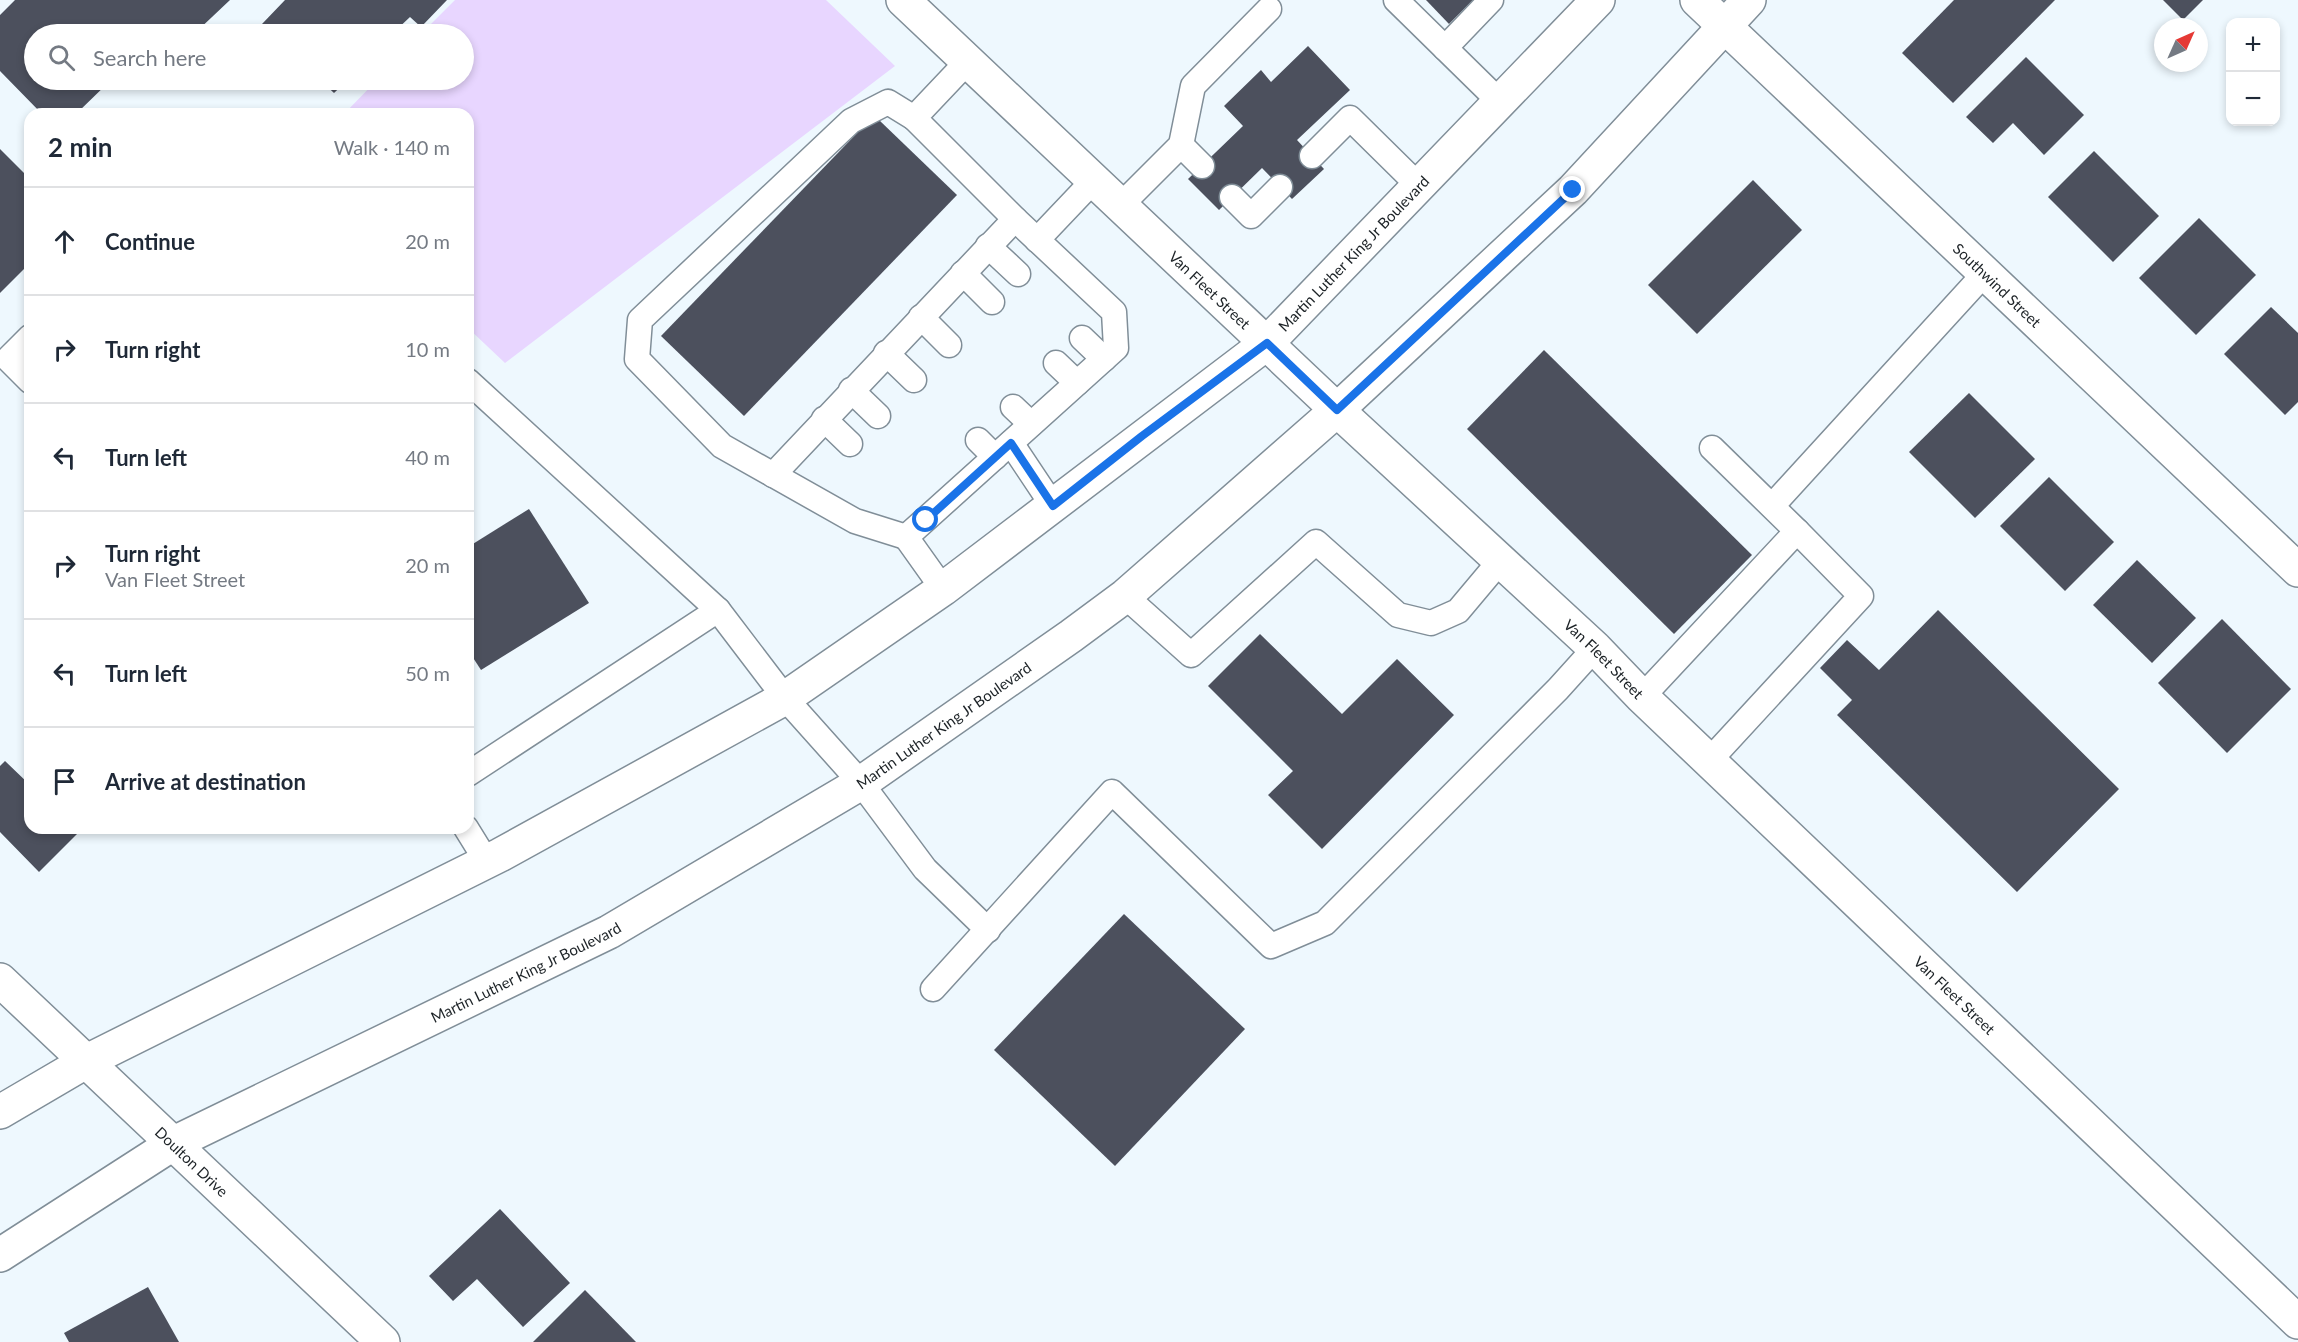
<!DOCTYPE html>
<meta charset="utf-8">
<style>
body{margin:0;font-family:Lato,sans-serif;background:#f2f2f3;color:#1f2937}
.controls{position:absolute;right:18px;top:18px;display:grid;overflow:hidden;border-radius:12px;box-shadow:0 3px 9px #0003}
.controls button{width:54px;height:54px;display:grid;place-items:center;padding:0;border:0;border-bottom:2px solid #e0e1e3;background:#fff;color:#1f2937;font:30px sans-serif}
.compass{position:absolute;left:2154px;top:18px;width:54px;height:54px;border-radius:50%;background:#fff;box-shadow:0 3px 9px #0003;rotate:45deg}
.stop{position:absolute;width:18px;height:18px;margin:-14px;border:4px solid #1a73e8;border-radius:50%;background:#fff}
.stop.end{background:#1a73e8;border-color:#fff;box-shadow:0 2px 6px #0008}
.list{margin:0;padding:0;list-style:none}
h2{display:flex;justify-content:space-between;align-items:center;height:78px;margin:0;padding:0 24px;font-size:26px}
h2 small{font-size:20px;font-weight:400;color:#747a83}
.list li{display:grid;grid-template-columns:39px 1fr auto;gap:18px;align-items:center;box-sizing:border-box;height:108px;padding:0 24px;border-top:2px solid #e0e1e3}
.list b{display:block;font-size:22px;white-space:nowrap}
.list p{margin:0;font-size:20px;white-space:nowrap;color:#747a83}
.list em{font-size:20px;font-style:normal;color:#747a83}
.icon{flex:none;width:33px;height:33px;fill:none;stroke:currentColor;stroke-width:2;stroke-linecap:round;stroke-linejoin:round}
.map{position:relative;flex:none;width:2298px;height:1342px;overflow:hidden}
.search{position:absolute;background:#fff;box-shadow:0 3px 9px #0003;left:24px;top:24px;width:450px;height:66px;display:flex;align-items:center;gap:15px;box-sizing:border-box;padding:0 21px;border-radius:33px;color:#747a83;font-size:22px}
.panel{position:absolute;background:#fff;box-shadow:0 3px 9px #0003;left:24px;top:108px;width:450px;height:726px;border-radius:18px}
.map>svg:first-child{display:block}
.green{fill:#e8d6ff}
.building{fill:#4c505d}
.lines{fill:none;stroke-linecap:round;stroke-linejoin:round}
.lane-casing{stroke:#808e98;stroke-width:27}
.street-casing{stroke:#808e98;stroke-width:36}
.secondary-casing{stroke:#808e98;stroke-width:36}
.lane{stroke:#fff;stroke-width:24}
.street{stroke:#fff;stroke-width:33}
.secondary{stroke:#fff;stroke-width:33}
.route{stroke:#1a73e8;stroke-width:8}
.labels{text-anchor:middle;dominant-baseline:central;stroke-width:6;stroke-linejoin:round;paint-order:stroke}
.street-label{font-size:15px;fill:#1c2226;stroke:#eef8fe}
</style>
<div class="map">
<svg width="2298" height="1342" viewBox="0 0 2298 1342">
<rect width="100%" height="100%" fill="#eef8fe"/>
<!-- green -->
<polygon class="green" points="455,0 826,0 895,66 505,363 468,328 468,114 344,114 377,80 464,80 464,34 421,34"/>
<!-- building -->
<g class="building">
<polygon points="15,0 230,0 194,34 175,34 167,27 160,34 34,34 34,80 111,80 76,114 42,114 0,71 0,15"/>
<polygon points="285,0 447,0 421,27 410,17 392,34 273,34 262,24"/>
<polygon points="1426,0 1473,0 1449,24"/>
<polygon points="1954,0 2055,0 1953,103 1902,53"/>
<polygon points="2163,0 2203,0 2183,20"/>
<polygon points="1308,46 1350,90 1297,140 1324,169 1292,199 1262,168 1219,210 1188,179 1243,126 1224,106 1261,70 1271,82"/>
<polygon points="2026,57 2084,115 2044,155 2013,123 1993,143 1966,117"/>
<polygon points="320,80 348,80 334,93"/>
<polygon points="879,120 957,195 744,416 661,336 862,128"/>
<polygon points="0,149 30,179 30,263 0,293"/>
<polygon points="2094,151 2159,216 2113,262 2048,197"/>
<polygon points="1753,180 1802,230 1697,334 1648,285"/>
<polygon points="2199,218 2256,275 2196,335 2139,278"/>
<polygon points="2271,307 2298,333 2298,402 2285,415 2224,354"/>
<polygon points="1544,350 1752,555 1674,634 1467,429"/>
<polygon points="1969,393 2035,459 1975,518 1909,452"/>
<polygon points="2049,477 2114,542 2065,591 2000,526"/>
<polygon points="529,509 589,603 481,670 468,650 468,547"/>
<polygon points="2137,560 2196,618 2152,663 2093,605"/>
<polygon points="1938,610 2119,789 2017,892 1837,715 1852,700 1820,668 1847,640 1879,670"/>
<polygon points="2222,619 2291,689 2227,753 2158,683"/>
<polygon points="1260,634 1342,714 1397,659 1454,715 1322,849 1268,795 1293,771 1208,686"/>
<polygon points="5,761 30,785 30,828 73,828 78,833 39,872 0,832 0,766"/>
<polygon points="1124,914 1245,1029 1115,1166 994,1050"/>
<polygon points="500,1209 570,1283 523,1327 477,1279 453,1301 429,1276"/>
<polygon points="148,1287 179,1342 69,1342 64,1333"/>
<polygon points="585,1290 636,1342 533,1342"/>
</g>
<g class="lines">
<defs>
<g id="lane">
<polyline points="1396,0 1500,102"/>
<polyline points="1445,48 1491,0"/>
<polyline points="1181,145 1202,166"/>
<polyline points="1312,156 1350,118 1418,185"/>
<polyline points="1232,197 1251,216 1280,187"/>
<polyline points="1121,205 1181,145 1193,86 1269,9"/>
<polyline points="1037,240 1094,180"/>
<polyline points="988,246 1018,274"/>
<polyline points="963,273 992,302"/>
<polyline points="921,317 949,345"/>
<polyline points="30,337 8,359 30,381"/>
<polyline points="1082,338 1104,359"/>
<polyline points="886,353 914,380"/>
<polyline points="1056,363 1077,383"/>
<polyline points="468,381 718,610 785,698 861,783 925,869 988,930"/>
<polyline points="851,390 878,416"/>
<polyline points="1013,407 1031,424"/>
<polyline points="824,419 850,444"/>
<polyline points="978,440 995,457"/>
<polyline points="1011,443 1053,506"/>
<polyline points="773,475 1015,219"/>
<polyline points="1772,506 1985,273"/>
<polyline points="906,537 855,521 722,446 637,359 640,320 851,121 888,102 914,118"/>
<polyline points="943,589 906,537 1116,348 1114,312 1015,219 914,118 968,61"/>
<polyline points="1125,596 1191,655 1316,542 1398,615 1431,623 1458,611 1500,561"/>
<polyline points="1642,697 1797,531 1712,448"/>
<polyline points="1709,761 1861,596 1797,531"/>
<polyline points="468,774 718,610"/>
<polyline points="466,828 487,862"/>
<polyline points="933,989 1112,792 1271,946 1325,923 1558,689 1595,648"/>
</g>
<g id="street">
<path id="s1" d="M903 0 1337 410 1595 648 1642 697 2298 1322"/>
<path id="s2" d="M1697 0 2298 570"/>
<path id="s3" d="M0 980 383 1342"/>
</g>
<g id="secondary">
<path id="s4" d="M0 1112 87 1061 500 855 785 698 943 589 1267 343 1598 0"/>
<path id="s5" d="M0 1255 174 1143 609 932 861 783 1071 636 1125 596 1337 410 1573 190 1749 0"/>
</g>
</defs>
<!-- lane casing -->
<use href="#lane" class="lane-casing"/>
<!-- street casing -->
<use href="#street" class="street-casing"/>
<!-- secondary casing -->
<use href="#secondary" class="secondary-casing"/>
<!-- lane -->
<use href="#lane" class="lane"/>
<!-- street -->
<use href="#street" class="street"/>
<!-- secondary -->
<use href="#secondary" class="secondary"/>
</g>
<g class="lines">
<!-- route -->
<polyline class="route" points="926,520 1011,443 1053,506 1142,436 1267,343 1337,410 1573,190"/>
</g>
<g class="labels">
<!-- street labels -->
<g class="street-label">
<text stroke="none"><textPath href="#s4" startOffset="1611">Martin Luther King Jr Boulevard</textPath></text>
<text stroke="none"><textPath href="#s2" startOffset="414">Southwind Street</textPath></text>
<text stroke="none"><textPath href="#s1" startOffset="422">Van Fleet Street</textPath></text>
<text stroke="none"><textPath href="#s1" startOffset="962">Van Fleet Street</textPath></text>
<text stroke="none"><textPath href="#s5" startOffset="1084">Martin Luther King Jr Boulevard</textPath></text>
<text stroke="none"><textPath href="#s5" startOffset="598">Martin Luther King Jr Boulevard</textPath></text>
<text stroke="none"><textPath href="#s1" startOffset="1448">Van Fleet Street</textPath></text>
<text stroke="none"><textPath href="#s3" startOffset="264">Doulton Drive</textPath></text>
</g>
</g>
</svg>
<div class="controls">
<button>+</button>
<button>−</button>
</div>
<svg class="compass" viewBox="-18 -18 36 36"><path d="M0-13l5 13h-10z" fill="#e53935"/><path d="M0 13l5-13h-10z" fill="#747a83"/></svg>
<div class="stop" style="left:926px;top:520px"></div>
<div class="stop end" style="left:1573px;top:190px"></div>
<div class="search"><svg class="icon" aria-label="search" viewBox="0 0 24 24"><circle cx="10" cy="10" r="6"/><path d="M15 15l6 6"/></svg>Search here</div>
<section class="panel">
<h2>2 min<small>Walk · 140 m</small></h2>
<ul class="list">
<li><svg class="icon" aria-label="ahead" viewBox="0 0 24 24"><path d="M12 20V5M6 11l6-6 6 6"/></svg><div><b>Continue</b></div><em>20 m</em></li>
<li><svg class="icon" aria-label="right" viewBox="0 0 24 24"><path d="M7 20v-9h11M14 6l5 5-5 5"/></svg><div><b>Turn right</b></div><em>10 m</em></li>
<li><svg class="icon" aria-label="left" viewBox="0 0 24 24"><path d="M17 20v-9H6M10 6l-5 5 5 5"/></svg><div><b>Turn left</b></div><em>40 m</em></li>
<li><svg class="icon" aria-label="right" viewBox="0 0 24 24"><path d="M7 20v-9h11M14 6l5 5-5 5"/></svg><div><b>Turn right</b><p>Van Fleet Street</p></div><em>20 m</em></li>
<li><svg class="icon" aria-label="left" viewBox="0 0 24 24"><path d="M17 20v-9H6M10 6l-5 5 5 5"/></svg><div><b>Turn left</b></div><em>50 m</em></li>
<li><svg class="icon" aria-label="arrive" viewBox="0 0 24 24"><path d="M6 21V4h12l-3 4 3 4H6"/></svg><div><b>Arrive at destination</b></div></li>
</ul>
</section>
</div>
